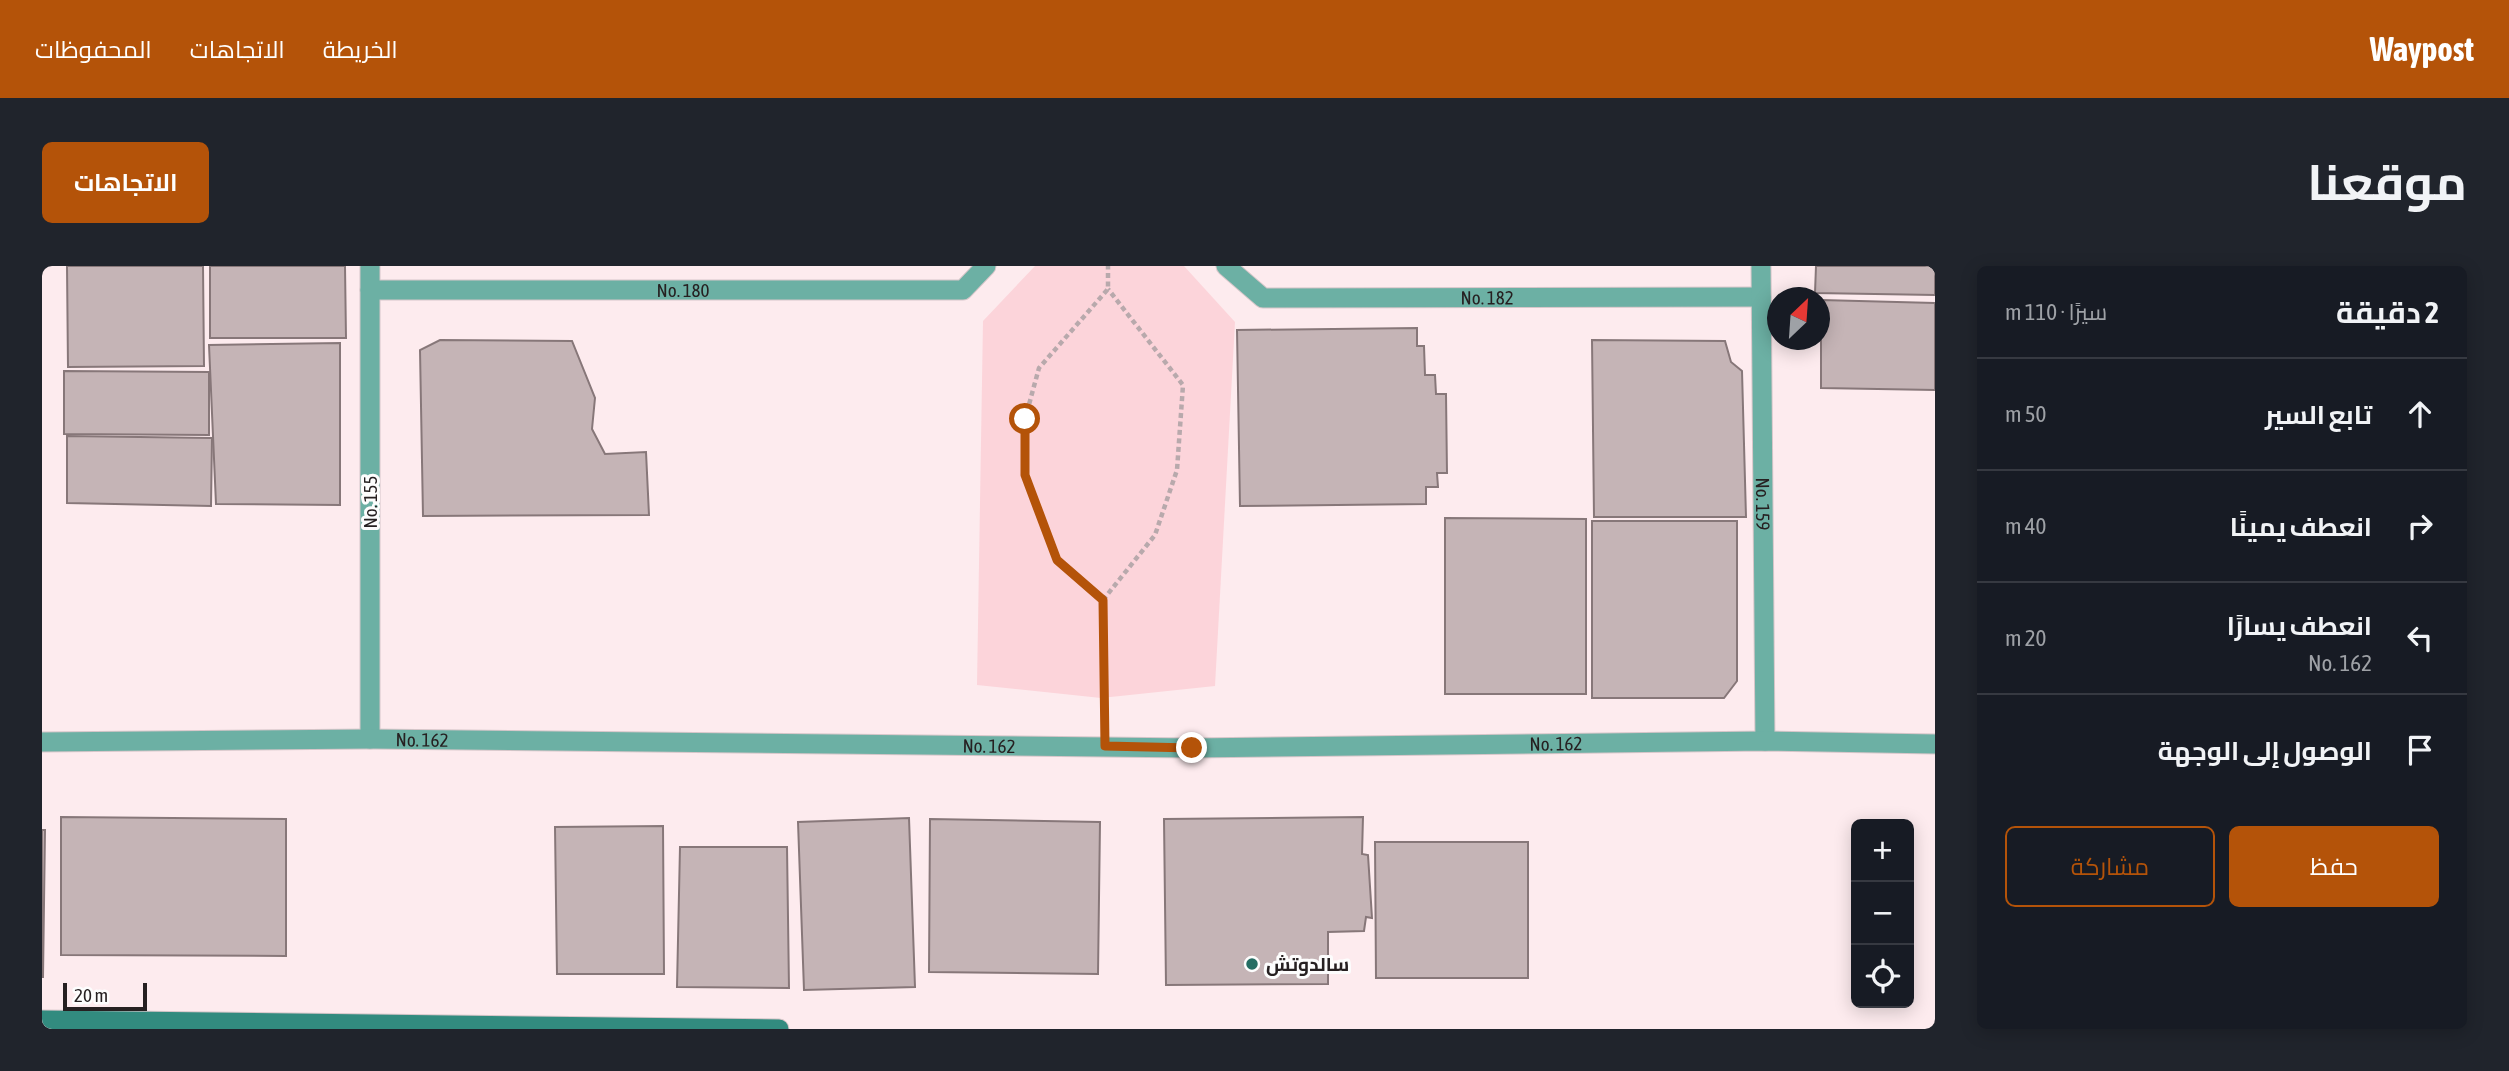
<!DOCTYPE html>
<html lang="ar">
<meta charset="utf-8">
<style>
body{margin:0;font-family:"Asap Condensed",Cairo,sans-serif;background:#20242c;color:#f1f3f6;direction:rtl}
.controls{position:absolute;right:21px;bottom:21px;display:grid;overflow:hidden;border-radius:10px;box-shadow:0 4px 18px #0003}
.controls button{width:63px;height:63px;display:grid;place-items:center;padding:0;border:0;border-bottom:2px solid #363941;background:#171b24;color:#f1f3f6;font:35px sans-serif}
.compass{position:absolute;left:1725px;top:21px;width:63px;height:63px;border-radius:50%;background:#171b24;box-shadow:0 4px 18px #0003;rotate:25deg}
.scale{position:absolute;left:21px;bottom:18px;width:84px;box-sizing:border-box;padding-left:7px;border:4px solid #262021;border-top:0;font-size:19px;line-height:24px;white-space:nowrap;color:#262021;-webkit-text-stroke:5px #fdfdfd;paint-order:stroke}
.stop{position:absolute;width:21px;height:21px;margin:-16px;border:5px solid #b45309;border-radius:50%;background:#fff}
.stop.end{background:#b45309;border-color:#fff;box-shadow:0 2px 7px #0008}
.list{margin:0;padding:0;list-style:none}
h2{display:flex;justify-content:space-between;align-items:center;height:91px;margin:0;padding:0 28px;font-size:30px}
h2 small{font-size:23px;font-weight:400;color:#9ea1a6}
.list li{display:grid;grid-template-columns:46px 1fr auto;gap:21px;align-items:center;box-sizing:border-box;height:112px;padding:0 28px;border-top:2px solid #363941}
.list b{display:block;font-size:26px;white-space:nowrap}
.list p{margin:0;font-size:23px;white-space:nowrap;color:#9ea1a6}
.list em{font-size:23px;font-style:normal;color:#9ea1a6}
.actions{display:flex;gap:14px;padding:21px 28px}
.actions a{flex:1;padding:16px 0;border:2px solid #b45309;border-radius:10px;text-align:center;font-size:24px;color:#b45309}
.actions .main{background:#b45309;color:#fff}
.icon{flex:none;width:38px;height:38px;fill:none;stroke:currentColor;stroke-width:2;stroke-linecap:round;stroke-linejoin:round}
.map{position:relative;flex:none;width:1893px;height:763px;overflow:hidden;direction:ltr;border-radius:10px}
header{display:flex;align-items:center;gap:42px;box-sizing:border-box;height:98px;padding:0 35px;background:#b45309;color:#fff}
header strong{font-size:33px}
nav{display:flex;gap:38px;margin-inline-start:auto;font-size:24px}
.intro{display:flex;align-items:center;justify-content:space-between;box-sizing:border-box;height:168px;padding:0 42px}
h1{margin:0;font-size:49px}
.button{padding:18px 32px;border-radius:10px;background:#b45309;color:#fff;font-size:24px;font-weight:700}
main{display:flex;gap:42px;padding:0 42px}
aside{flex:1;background:#171b24;border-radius:10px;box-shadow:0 4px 18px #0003}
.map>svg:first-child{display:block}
.green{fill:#fcd4da}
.building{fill:#c5b4b6;stroke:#877779;stroke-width:2}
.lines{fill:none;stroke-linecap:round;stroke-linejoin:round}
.minor-casing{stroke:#d6c6c9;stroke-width:21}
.secondary-casing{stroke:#d6c6c9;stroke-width:21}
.path{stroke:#b8a9ac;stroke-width:4.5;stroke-dasharray:5 3.5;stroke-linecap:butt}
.minor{stroke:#6cb0a4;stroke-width:19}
.secondary{stroke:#328b7f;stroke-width:19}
.route{stroke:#b45309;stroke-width:9}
.poi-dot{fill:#256d63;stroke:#fdfdfd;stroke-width:2.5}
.labels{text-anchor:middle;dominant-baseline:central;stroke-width:6;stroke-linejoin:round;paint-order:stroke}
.street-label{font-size:19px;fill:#262021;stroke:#fdfdfd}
.poi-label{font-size:19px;font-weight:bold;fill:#262021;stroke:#fdfdfd;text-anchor:start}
</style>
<header>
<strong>Waypost</strong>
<nav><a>الخريطة</a><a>الاتجاهات</a><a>المحفوظات</a></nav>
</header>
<div class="intro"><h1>موقعنا</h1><a class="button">الاتجاهات</a></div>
<main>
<aside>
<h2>2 دقيقة<small>سيرًا · 110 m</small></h2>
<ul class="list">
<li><svg class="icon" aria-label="ahead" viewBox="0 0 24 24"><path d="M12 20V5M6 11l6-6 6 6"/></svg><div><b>تابع السير</b></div><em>50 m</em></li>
<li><svg class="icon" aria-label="right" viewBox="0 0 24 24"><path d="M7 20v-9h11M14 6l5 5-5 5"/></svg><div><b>انعطف يمينًا</b></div><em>40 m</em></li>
<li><svg class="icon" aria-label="left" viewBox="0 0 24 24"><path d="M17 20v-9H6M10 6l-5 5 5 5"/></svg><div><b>انعطف يسارًا</b><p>No. 162</p></div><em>20 m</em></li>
<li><svg class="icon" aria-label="arrive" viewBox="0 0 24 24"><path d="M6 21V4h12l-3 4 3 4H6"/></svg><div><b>الوصول إلى الوجهة</b></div></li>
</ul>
<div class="actions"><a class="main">حفظ</a><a>مشاركة</a></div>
</aside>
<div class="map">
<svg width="1893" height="763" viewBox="0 0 1893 763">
<rect width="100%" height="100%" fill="#fdebee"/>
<!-- green -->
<polygon class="green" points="993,0 1142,0 1193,56 1173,420 1059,432 935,419 941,55"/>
<!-- building -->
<g class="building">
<polygon points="25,0 161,0 162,100 26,101"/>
<polygon points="168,0 303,0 304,72 168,72"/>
<polygon points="1774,0 1893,0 1893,29 1773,27"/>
<polygon points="1779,34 1893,37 1893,124 1779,122"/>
<polygon points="1375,62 1375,80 1382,80 1383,109 1393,109 1394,128 1404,128 1405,207 1395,207 1396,221 1384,221 1384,238 1198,240 1195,64"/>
<polygon points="398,74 530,75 553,132 550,163 563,188 604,186 607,249 381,250 378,84"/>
<polygon points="1550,74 1683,75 1689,96 1700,105 1704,251 1552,251"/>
<polygon points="298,77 298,239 174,238 167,79"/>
<polygon points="22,105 167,106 167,169 22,168"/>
<polygon points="25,170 170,172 169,240 25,237"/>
<polygon points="1403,252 1544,253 1544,428 1403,428"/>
<polygon points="1550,255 1695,255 1695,415 1682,432 1550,432"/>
<polygon points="19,551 244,553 244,690 19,689"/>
<polygon points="1321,551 1320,588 1326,589 1330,652 1324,651 1322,665 1286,666 1286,718 1124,719 1122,553"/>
<polygon points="867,552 873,721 762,724 756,556"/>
<polygon points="888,553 1058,556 1056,708 887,706"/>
<polygon points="621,560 622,708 515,708 513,561"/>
<polygon points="0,564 3,564 1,711 0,711"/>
<polygon points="1333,576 1486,576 1486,712 1334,712"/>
<polygon points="638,581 745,581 747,722 635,721"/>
</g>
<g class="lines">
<defs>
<g id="minor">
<path id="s1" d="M1184 0 1221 32 1719 31"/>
<path id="s2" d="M1719 0 1723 475"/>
<path id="s3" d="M328 24H921L944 0"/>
<polyline points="328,473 328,0"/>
<path id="s4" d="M0 476 328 473 1150 482 1723 475 1893 478"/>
</g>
<polyline id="secondary" points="0,754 737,763"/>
</defs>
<!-- minor casing -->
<use href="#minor" class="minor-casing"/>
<!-- secondary casing -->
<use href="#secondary" class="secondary-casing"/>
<!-- path -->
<g class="path">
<polyline points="1061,334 1113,269 1135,204 1141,119 1066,23"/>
<polyline points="1063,459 1061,334 1015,294 983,209 983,153 997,102 1066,23 1066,0"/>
</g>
<!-- minor -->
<use href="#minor" class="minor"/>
<!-- secondary -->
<use href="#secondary" class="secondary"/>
</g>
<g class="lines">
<!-- route -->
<polyline class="route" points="983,153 983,209 1015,294 1061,334 1063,480 1150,482"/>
</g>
<!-- markers -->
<circle class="poi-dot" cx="1210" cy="698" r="7"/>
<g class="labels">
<!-- street labels -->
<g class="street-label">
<text stroke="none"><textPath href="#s3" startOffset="313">No. 180</textPath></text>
<text stroke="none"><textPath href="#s1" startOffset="273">No. 182</textPath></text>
<text transform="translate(328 236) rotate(-90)">No. 155</text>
<text stroke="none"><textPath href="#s2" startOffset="238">No. 159</textPath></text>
<text stroke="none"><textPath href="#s4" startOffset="380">No. 162</textPath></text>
<text stroke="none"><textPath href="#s4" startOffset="1514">No. 162</textPath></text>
<text stroke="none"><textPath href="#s4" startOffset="947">No. 162</textPath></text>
</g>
<!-- poi labels -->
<g class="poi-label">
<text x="1224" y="698">سالدوتش</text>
</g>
</g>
</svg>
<div class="controls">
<button>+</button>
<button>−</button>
<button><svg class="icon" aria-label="locate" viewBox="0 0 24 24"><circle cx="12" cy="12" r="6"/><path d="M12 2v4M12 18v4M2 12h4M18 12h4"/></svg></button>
</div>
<svg class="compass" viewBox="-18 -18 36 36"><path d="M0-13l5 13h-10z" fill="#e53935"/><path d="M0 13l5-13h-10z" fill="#9ea1a6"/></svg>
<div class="scale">20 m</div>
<div class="stop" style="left:983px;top:153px"></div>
<div class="stop end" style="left:1150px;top:482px"></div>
</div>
</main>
